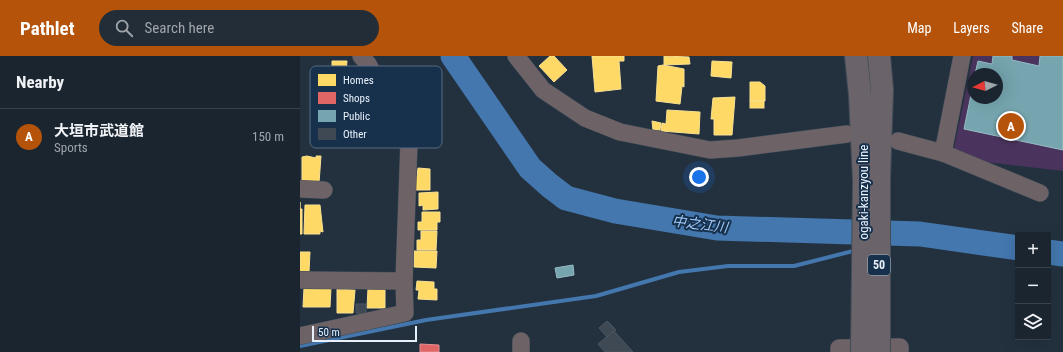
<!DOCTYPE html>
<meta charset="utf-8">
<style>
body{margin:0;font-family:"Roboto Condensed","Noto Sans JP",sans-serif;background:#232d37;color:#f1f3f6}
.controls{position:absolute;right:12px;bottom:12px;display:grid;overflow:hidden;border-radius:0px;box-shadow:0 4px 16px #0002}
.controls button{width:36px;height:36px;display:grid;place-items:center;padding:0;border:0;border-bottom:1px solid #38424b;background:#1a252f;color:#f1f3f6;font:20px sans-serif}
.compass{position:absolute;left:667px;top:12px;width:36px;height:36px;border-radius:50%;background:#1a252f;box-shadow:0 4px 16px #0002;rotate:264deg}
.scale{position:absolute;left:12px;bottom:10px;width:105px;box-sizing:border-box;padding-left:4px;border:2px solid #e8f1fb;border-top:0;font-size:11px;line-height:14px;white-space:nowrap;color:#e8f1fb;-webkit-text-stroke:3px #17304b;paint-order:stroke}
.you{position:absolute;left:399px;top:121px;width:14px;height:14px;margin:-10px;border:3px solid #fff;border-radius:50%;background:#1a73e8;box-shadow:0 0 0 6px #1a73e833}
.badge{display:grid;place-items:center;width:26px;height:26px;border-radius:50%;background:#b45309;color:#fff;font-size:13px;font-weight:700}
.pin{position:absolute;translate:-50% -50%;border:2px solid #fff;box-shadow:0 1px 4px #0006}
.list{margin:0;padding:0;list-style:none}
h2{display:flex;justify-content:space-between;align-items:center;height:52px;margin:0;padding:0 16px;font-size:17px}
h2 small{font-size:13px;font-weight:400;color:#9fa5aa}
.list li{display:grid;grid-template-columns:26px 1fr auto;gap:12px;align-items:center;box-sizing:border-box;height:56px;padding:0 16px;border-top:1px solid #38424b}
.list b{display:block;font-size:15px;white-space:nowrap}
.list p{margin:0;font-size:13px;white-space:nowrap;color:#9fa5aa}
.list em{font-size:13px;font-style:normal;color:#9fa5aa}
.icon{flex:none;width:22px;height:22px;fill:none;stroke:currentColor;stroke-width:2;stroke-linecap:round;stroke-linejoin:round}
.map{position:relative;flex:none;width:763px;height:296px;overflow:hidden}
header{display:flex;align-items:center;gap:24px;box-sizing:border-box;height:56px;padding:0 20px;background:#b45309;color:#fff}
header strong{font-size:19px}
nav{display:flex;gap:22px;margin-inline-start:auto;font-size:14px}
.search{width:280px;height:36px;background:#232d37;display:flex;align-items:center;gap:10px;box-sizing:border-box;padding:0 14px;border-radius:22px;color:#9fa5aa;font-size:15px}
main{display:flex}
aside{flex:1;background:#1a252f}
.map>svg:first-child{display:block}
.green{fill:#4a345d;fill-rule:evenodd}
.homes{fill:#ffd966;stroke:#f8e093}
.shops{fill:#e06666;stroke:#e29093}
.public{fill:#76a5af;stroke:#98bcc6}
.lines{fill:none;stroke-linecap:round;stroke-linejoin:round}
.stream{stroke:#4377ae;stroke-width:4}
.river{stroke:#4377ae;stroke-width:25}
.building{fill:#3e4954;stroke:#4c5763}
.minor-casing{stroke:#414c57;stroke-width:18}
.major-casing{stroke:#414c57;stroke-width:24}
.minor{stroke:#6d6367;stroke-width:17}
.major{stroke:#6a646a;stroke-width:22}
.major-bridge-casing{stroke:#414c57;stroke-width:24;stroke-linecap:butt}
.major-bridge{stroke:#6a646a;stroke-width:22}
.labels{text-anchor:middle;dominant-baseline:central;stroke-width:4;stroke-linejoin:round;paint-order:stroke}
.shield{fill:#17304b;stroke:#a9b7c6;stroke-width:1}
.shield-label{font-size:12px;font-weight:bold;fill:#e8f1fb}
.street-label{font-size:13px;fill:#e8f1fb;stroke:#17304b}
.water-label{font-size:14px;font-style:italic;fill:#9ecafb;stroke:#17304b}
.key{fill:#17304b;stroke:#566a80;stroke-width:1}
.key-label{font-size:11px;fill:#e8f1fb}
</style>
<header>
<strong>Pathlet</strong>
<div class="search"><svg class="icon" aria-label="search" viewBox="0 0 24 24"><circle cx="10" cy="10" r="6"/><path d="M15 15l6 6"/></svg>Search here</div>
<nav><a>Map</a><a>Layers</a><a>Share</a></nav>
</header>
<main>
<aside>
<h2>Nearby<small></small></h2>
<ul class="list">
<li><span class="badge">A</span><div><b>大垣市武道館</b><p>Sports</p></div><em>150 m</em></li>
</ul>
</aside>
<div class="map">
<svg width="763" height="296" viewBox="0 0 763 296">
<rect width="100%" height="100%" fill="#23313f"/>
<!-- green -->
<path class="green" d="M673 0H763V115L685 106 653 97ZM673 18H697V42H673Z"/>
<!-- homes -->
<g class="homes">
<polygon points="250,0 254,0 267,14 254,26 239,10"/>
<polygon points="292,0 324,0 324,5 319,5 321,33 295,36"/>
<polygon points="364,0 389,1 390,8 364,9"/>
<polygon points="32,5 47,5 45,29 38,29 38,26 32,26"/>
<polygon points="412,5 432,6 431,22 411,20"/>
<polygon points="363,9 384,13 384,31 382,30 380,48 356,45 358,10"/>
<polygon points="450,26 460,26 465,30 465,45 450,45"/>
<polygon points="435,41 432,79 414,79 414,63 411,63 413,42"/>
<rect x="450" y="45" width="14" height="7"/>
<polygon points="367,54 400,56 399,78 361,75 362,67 366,68"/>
<polygon points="352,65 361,67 360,74 353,74"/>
<polygon points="7,100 16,102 16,100 21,100 19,127 2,127 2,101"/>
<polygon points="118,112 130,113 130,134 114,134 114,120 117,120"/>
<polygon points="138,136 138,153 123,154 123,149 119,150 119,137"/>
<polygon points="0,146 0,153 2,153 2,178 0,178"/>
<polygon points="5,149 20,149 23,176 20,175 20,178 4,178"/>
<polygon points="122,156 140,156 140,166 137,166 137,174 118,174 118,166 122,166"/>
<polygon points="121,175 137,175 136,194 117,194 117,184 121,184"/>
<polygon points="114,195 137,195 136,212 114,211"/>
<polygon points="0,196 10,196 9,216 0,216"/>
<polygon points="117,225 134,226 134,233 137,233 137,244 118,243 119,234 116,234"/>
<polygon points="4,232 31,232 30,251 3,251"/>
<polygon points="68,232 85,232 85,252 67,252"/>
<polygon points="37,233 55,234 53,257 37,257"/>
</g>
<!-- shops -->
<polygon class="shops" points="120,288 139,289 139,296 120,296"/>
<!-- public -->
<g class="public">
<polygon points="693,0 712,0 712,4 739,10 740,0 763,0 763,94 664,73 673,29 673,42 697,42 697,18 675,18 678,5 692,8"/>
<polygon points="273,209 274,219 257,222 255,212"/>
</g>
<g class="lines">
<!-- stream -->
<g class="stream">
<polyline points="585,187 620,178"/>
<polyline points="0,290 126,264 296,240 379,216 428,210 494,210 557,194"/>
</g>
<!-- river -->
<g class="river">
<polyline points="153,0 230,112 249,129 266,142 315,155 417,172 620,178 718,192"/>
<polyline points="748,196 763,198"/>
</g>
</g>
<!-- building -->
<g class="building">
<polygon points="56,248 66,248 66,258 56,257"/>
<polygon points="307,265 316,274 307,281 299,272"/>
<polygon points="314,275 333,296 305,296 298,288"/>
</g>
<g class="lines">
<defs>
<g id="minor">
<polyline points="61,0 68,8 109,86 104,225"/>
<polyline points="216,0 243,34 285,62 320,76 410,94 438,92 547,78"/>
<polyline points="598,85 643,97 662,0"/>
<polyline points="643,97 740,137"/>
<polyline points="0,133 24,134"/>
<polyline points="0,224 104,225 105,257 0,280"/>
<polyline points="221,285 221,296"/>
<polyline points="539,296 539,292 596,291 600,291 600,296"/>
</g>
<g id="major">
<polyline points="556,0 560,39 564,124"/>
<polyline points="579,123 582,33 579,0"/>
</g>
</defs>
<!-- minor casing -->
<use href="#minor" class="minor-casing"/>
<!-- major casing -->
<use href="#major" class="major-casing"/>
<!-- minor -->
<use href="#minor" class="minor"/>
<!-- major -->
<use href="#major" class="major"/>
<defs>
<g id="major-bridge">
<polyline points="562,296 564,127"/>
<polyline points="579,296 579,123"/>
</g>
</defs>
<!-- major-bridge casing -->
<use href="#major-bridge" class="major-bridge-casing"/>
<!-- major-bridge -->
<use href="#major-bridge" class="major-bridge"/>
</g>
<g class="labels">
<!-- shield labels -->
<rect class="shield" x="568" y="199" width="22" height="20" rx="3"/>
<g class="shield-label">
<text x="579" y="209">50</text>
</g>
<!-- street labels -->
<g class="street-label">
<text transform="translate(563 136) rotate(-90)">ogaki-kanzyou line</text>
</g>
<!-- water labels -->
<g class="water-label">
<text transform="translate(400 168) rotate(7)">中之江川</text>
</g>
</g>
<!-- legend -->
<rect x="10" y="10" width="132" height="82" rx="6" class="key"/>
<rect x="18" y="18" width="18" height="12" fill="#ffd966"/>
<rect x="18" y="36" width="18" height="12" fill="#e06666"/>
<rect x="18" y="54" width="18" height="12" fill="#76a5af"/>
<rect x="18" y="72" width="18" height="12" fill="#3e4954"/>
<g class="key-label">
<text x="43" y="28">Homes</text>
<text x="43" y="46">Shops</text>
<text x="43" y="64">Public</text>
<text x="43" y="82">Other</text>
</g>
</svg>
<div class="controls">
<button>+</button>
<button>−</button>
<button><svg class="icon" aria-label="layers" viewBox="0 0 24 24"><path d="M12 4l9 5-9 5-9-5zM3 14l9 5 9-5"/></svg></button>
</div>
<svg class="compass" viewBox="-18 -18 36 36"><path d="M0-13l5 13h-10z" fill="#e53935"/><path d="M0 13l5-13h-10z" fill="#9fa5aa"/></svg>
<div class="scale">50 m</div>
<div class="you"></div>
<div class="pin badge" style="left:711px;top:70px">A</div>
</div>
</main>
